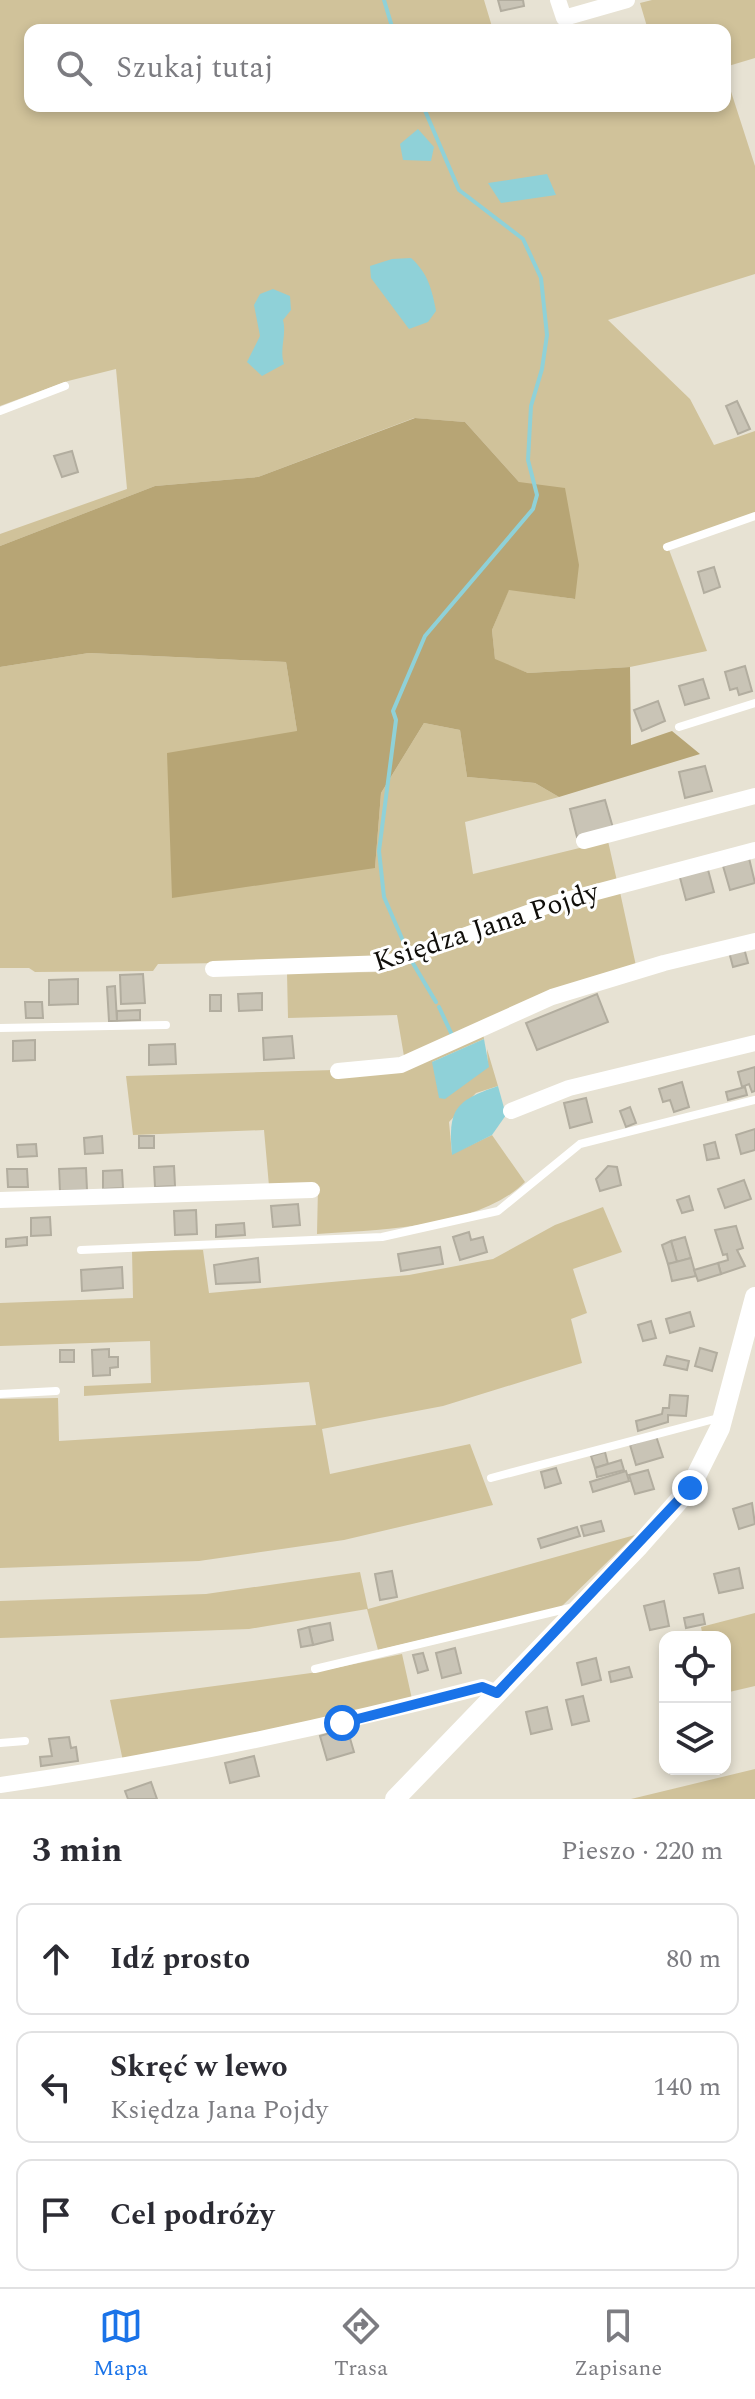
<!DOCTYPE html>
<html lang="pl">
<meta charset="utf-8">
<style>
body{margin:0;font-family:Spectral,serif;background:#f2f2f3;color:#2b2b33}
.controls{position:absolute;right:24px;bottom:24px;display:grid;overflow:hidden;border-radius:16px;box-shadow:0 4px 12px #0003}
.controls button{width:72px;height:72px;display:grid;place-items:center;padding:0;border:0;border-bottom:2px solid #e1e1e2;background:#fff;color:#2b2b33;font:40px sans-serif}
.stop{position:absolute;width:24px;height:24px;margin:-18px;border:6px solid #1a73e8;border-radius:50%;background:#fff}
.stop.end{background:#1a73e8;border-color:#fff;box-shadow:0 2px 8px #0008}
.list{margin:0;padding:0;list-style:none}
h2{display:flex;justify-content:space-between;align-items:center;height:104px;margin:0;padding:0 32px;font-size:34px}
h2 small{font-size:26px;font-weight:400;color:#7c7c81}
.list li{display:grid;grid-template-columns:52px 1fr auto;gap:24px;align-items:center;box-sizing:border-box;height:112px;margin:0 16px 16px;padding:0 16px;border:2px solid #e1e1e2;border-radius:16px}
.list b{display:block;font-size:30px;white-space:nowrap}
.list p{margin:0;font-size:26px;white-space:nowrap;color:#7c7c81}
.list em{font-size:26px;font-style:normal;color:#7c7c81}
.icon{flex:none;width:44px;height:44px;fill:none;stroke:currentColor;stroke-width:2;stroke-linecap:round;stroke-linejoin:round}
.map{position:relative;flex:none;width:755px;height:1799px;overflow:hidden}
.search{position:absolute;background:#fff;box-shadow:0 4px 12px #0003;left:24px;right:24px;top:24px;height:88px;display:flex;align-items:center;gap:20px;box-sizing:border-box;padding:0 28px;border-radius:16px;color:#7c7c81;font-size:30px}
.sheet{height:488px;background:#fff}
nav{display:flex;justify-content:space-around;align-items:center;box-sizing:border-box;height:112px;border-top:2px solid #e1e1e2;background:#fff;font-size:22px;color:#7c7c81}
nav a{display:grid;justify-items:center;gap:4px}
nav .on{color:#1a73e8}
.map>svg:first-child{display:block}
.green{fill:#d0c29a}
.forest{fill:#b7a575}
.water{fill:#8fd1d8}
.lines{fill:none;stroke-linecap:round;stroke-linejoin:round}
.stream{stroke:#8fd1d8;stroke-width:4}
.building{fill:#c9c4b6;stroke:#b2ad9f;stroke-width:2}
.service{stroke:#fff;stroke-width:8}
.minor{stroke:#fff;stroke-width:16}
.tertiary{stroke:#fff;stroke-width:20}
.route{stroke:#1a73e8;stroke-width:10}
.labels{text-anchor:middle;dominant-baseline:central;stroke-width:6;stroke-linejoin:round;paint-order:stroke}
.street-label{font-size:28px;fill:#100e0a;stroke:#fff}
</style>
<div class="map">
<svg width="755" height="1799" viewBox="0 0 755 1799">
<rect width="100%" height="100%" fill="#e7e2d3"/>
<!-- green -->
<g class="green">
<polygon points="0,0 484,0 493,30 30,30 30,106 725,106 725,73 755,166 755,274 608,320 690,399 714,445 755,431 755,516 668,547 707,651 630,667 528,673 495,660 492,630 509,589 574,599 519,482 465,422 414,418 258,477 155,486 0,546 0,534 127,489 116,369 68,381 0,406"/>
<polygon points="652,0 755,0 755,58 725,67 725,30 648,30 640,3"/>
<polygon points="89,653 286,662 297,731 375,868 381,793 424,723 460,730 467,777 535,783 559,797 465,822 473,874 608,841 617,881 499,914 394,955 363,961 158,964 153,971 35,972 29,968 0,968 0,667"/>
<path d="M620 892 638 975 557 1000 483 1033 484 1039 432 1062 488 1067 487 1049 498 1086 476 1093 449 1122 452 1154 492 1135 525 1182C479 1228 379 1230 317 1234L318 1187 269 1186 264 1130 133 1135 126 1076 406 1068 397 1015 288 1018 287 973 384 972 546 912Z"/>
<polygon points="603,1207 622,1252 573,1269 587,1313 571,1319 582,1363 443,1406 322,1429 330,1474 470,1444 493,1505 344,1540 199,1561 0,1568 0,1399 58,1398 59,1441 316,1425 309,1382 84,1396 84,1386 151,1383 150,1341 0,1346 0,1303 133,1298 132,1251 203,1250 209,1293 409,1275 493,1259 555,1225"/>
<polygon points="635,1535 561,1607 378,1650 367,1609 249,1629 0,1638 0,1601 206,1594 360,1572 368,1609"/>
<polygon points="755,1613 755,1686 725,1693 725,1637 703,1637 701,1627"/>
<polygon points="402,1654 412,1699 123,1761 110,1700 311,1673"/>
<polygon points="755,1769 755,1799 631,1799"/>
</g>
<!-- forest -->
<polygon class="forest" points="415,418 465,422 519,482 565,488 579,565 575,599 509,590 492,630 495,659 528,673 630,667 631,745 672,731 700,754 559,797 535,783 467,777 460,730 424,723 381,793 375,868 172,898 167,753 297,731 286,662 89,653 0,667 0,546 155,486 258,477"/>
<!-- water -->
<g class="water">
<polygon points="418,129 434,147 431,161 403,160 400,144"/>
<polygon points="547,174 556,195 501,203 488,183"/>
<path d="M411 258C428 273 432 290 436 311L428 322 409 329 371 278 370 266 392 259Z"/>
<path d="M273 289 290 296 291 310 283 320C287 336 279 348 284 364L262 376 247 362 260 336 254 305 260 294Z"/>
<polygon points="484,1039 489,1067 445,1099 439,1098 432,1062"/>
<path d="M498 1086 506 1115 492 1135 452 1155C448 1110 454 1101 498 1086Z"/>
</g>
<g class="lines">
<!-- stream -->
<g class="stream">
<polyline points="384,0 393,30"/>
<polyline points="407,950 384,897 379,851 396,720 393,711 425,636 533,509 537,495 528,460 531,406 542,369 547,335 541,278 523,239 459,190 423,106"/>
<polyline points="411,960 436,1002"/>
<polyline points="439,1007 452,1035"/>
</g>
</g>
<!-- building -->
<g class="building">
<polygon points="498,0 523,0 524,6 501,11"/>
<polygon points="737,401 750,429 738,434 726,406"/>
<polygon points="72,451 78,472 62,477 54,456"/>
<polygon points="714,567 720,587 704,593 698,572"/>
<polygon points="745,666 752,691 739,695 737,688 730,690 725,672"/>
<polygon points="703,679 709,698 685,705 679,686"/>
<polygon points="658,701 665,721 642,731 634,710"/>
<polygon points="705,766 712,791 685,798 679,772"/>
<polygon points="605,800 613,828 577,837 570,809"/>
<polygon points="749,858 755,883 730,890 723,866"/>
<polygon points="707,866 714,892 686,900 679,874"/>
<polygon points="744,948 748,963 733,967 729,952"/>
<polygon points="143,974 145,1003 121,1004 120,975"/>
<polygon points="78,979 78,1004 49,1005 49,980"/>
<polygon points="115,986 117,1021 109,1021 107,987"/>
<polygon points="262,993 262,1010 239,1011 238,994"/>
<polygon points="597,994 608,1022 537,1050 526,1023"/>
<rect x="210" y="995" width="11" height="16"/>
<polygon points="25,1002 42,1002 43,1018 26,1018"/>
<polygon points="140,1010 140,1020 117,1021 117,1011"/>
<polygon points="292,1036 294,1058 264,1060 263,1038"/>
<polygon points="35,1040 35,1060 13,1061 13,1041"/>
<polygon points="175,1044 176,1064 149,1065 149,1045"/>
<polygon points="755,1067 755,1091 752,1092 749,1084 742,1087 738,1072"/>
<polygon points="682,1082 689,1107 674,1112 670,1100 663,1102 659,1089"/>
<polygon points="745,1087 747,1095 728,1100 726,1092"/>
<polygon points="586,1098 592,1122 570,1128 564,1103"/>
<polygon points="630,1107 636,1123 626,1127 620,1111"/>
<polygon points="755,1129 755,1150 741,1154 736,1135"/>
<polygon points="102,1136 103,1153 85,1154 84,1138"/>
<rect x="139" y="1136" width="15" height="12"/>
<polygon points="715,1142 719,1158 707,1160 704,1145"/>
<polygon points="36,1144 37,1156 18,1157 17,1145"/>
<polygon points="174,1166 175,1186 155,1187 154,1167"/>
<polygon points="608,1166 617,1167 621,1185 600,1191 596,1179"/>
<polygon points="86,1168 87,1190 60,1191 59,1169"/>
<polygon points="7,1169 27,1169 28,1187 8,1187"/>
<polygon points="122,1170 123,1188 103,1189 103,1171"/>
<polygon points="744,1180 751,1199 725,1208 718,1189"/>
<polygon points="689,1196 693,1210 682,1213 677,1200"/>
<polygon points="298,1204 300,1225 273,1227 271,1206"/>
<polygon points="196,1210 197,1234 175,1235 174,1211"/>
<polygon points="50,1217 51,1235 31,1236 31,1218"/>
<polygon points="244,1223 245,1235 216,1237 216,1225"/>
<polygon points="736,1226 743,1248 737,1250 745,1266 721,1274 718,1263 728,1260 727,1254 723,1255 715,1230"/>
<polygon points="469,1232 471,1240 483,1237 487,1252 460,1260 453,1237"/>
<polygon points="27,1237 27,1245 6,1247 6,1239"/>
<polygon points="685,1237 691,1258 677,1262 671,1241"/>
<polygon points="671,1241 677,1262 668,1264 662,1245"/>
<polygon points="440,1247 443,1264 401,1271 398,1254"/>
<polygon points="258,1258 260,1282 216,1284 214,1265"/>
<polygon points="691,1258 696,1276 672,1281 668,1264"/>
<polygon points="718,1263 721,1274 698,1281 694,1270"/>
<polygon points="122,1267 123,1288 82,1291 81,1270"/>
<polygon points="690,1312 694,1326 670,1333 666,1319"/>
<polygon points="651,1321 656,1338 643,1341 638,1325"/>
<polygon points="700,1348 717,1353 712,1371 695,1366"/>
<polygon points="109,1349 109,1357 118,1357 118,1367 110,1368 110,1375 93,1376 92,1350"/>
<rect x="60" y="1350" width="14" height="12"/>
<polygon points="667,1356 689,1361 687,1370 664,1365"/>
<polygon points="670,1395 688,1396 686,1416 668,1415 668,1422 638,1431 636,1421 662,1414 663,1408 669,1408"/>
<polygon points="656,1436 663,1457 636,1465 630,1445"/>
<polygon points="605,1452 608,1464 595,1468 591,1456"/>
<polygon points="621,1460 624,1470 597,1477 595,1468"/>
<polygon points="556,1468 561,1483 545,1488 541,1472"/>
<polygon points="648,1470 654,1489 635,1494 629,1475"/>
<polygon points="626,1471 629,1481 593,1492 590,1482"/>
<polygon points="752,1503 755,1524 739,1529 733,1509"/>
<polygon points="601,1521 604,1531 584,1536 581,1526"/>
<polygon points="577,1527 580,1536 541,1548 538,1539"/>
<polygon points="739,1568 743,1588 719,1593 714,1574"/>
<polygon points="392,1571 397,1597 380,1600 375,1574"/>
<polygon points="664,1601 669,1626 650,1630 644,1606"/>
<polygon points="703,1614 705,1624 686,1628 684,1618"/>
<polygon points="330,1623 333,1640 313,1645 309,1627"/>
<polygon points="309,1627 313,1645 301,1647 298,1630"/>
<polygon points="455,1648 461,1673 442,1678 436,1653"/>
<polygon points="423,1653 428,1670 418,1673 413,1655"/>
<polygon points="596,1658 601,1680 582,1685 577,1663"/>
<polygon points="629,1667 632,1677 611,1682 609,1672"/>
<polygon points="583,1696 589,1721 572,1725 566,1700"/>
<polygon points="547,1707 552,1729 531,1734 526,1712"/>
<polygon points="347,1728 354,1752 327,1760 320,1736"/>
<polygon points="69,1737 71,1748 76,1747 78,1761 41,1766 40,1757 52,1756 49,1739"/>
<polygon points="254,1756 259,1776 230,1783 225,1763"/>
<polygon points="151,1782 157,1799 128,1799 125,1791"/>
</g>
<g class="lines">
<!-- service -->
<g class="service">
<polyline points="0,411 65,386"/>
<polyline points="667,547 755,516"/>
<polyline points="679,727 755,703"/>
<polyline points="0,1028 166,1025"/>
<polyline points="81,1250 382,1237 498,1211 580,1144 755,1100"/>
<polyline points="0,1394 56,1391"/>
<polyline points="491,1478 722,1417"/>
<polyline points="315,1669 574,1607"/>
<polyline points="0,1743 25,1741"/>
</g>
<!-- minor -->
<g class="minor">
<polyline points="558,0 564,18 627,0"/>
<polyline points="584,841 755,796"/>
<polyline points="213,969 388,963 555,903 755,850"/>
<polyline points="338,1071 401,1065 552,997 664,963 755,941"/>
<polyline points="511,1111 569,1088 755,1043"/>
<polyline points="0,1200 312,1190"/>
<path d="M0 1785C163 1762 323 1728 482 1687L497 1693"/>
</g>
<!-- tertiary -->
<polyline class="tertiary" points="395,1799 639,1546 690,1488 720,1428 755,1297"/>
</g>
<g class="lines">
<!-- route -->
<polyline class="route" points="342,1723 482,1687 497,1693 690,1488"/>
</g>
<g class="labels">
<!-- street labels -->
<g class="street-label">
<text transform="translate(486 927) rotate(-18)">Księdza Jana Pojdy</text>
</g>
</g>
</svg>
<div class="controls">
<button><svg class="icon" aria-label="locate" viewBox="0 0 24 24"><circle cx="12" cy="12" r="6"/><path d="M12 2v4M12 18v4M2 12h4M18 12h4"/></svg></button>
<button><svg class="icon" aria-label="layers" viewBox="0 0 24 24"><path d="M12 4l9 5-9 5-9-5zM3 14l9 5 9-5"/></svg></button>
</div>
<div class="stop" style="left:342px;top:1723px"></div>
<div class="stop end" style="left:690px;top:1488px"></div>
<div class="search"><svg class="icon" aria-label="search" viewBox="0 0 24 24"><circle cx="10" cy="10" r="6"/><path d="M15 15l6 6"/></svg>Szukaj tutaj</div>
</div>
<section class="sheet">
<h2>3 min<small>Pieszo · 220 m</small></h2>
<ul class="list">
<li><svg class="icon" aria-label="ahead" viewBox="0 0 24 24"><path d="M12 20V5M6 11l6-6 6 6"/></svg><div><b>Idź prosto</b></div><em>80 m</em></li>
<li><svg class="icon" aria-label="left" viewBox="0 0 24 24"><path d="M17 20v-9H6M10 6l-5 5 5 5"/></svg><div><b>Skręć w lewo</b><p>Księdza Jana Pojdy</p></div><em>140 m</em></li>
<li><svg class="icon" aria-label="arrive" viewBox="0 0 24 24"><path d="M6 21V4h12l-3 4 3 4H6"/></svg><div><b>Cel podróży</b></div></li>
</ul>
</section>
<nav>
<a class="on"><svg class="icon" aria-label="map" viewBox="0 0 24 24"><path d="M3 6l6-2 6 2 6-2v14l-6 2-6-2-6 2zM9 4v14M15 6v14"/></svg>Mapa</a>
<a><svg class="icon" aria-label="directions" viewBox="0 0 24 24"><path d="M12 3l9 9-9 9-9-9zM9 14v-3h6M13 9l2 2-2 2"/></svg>Trasa</a>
<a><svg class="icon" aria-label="saved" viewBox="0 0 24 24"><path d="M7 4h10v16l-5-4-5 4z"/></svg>Zapisane</a>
</nav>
